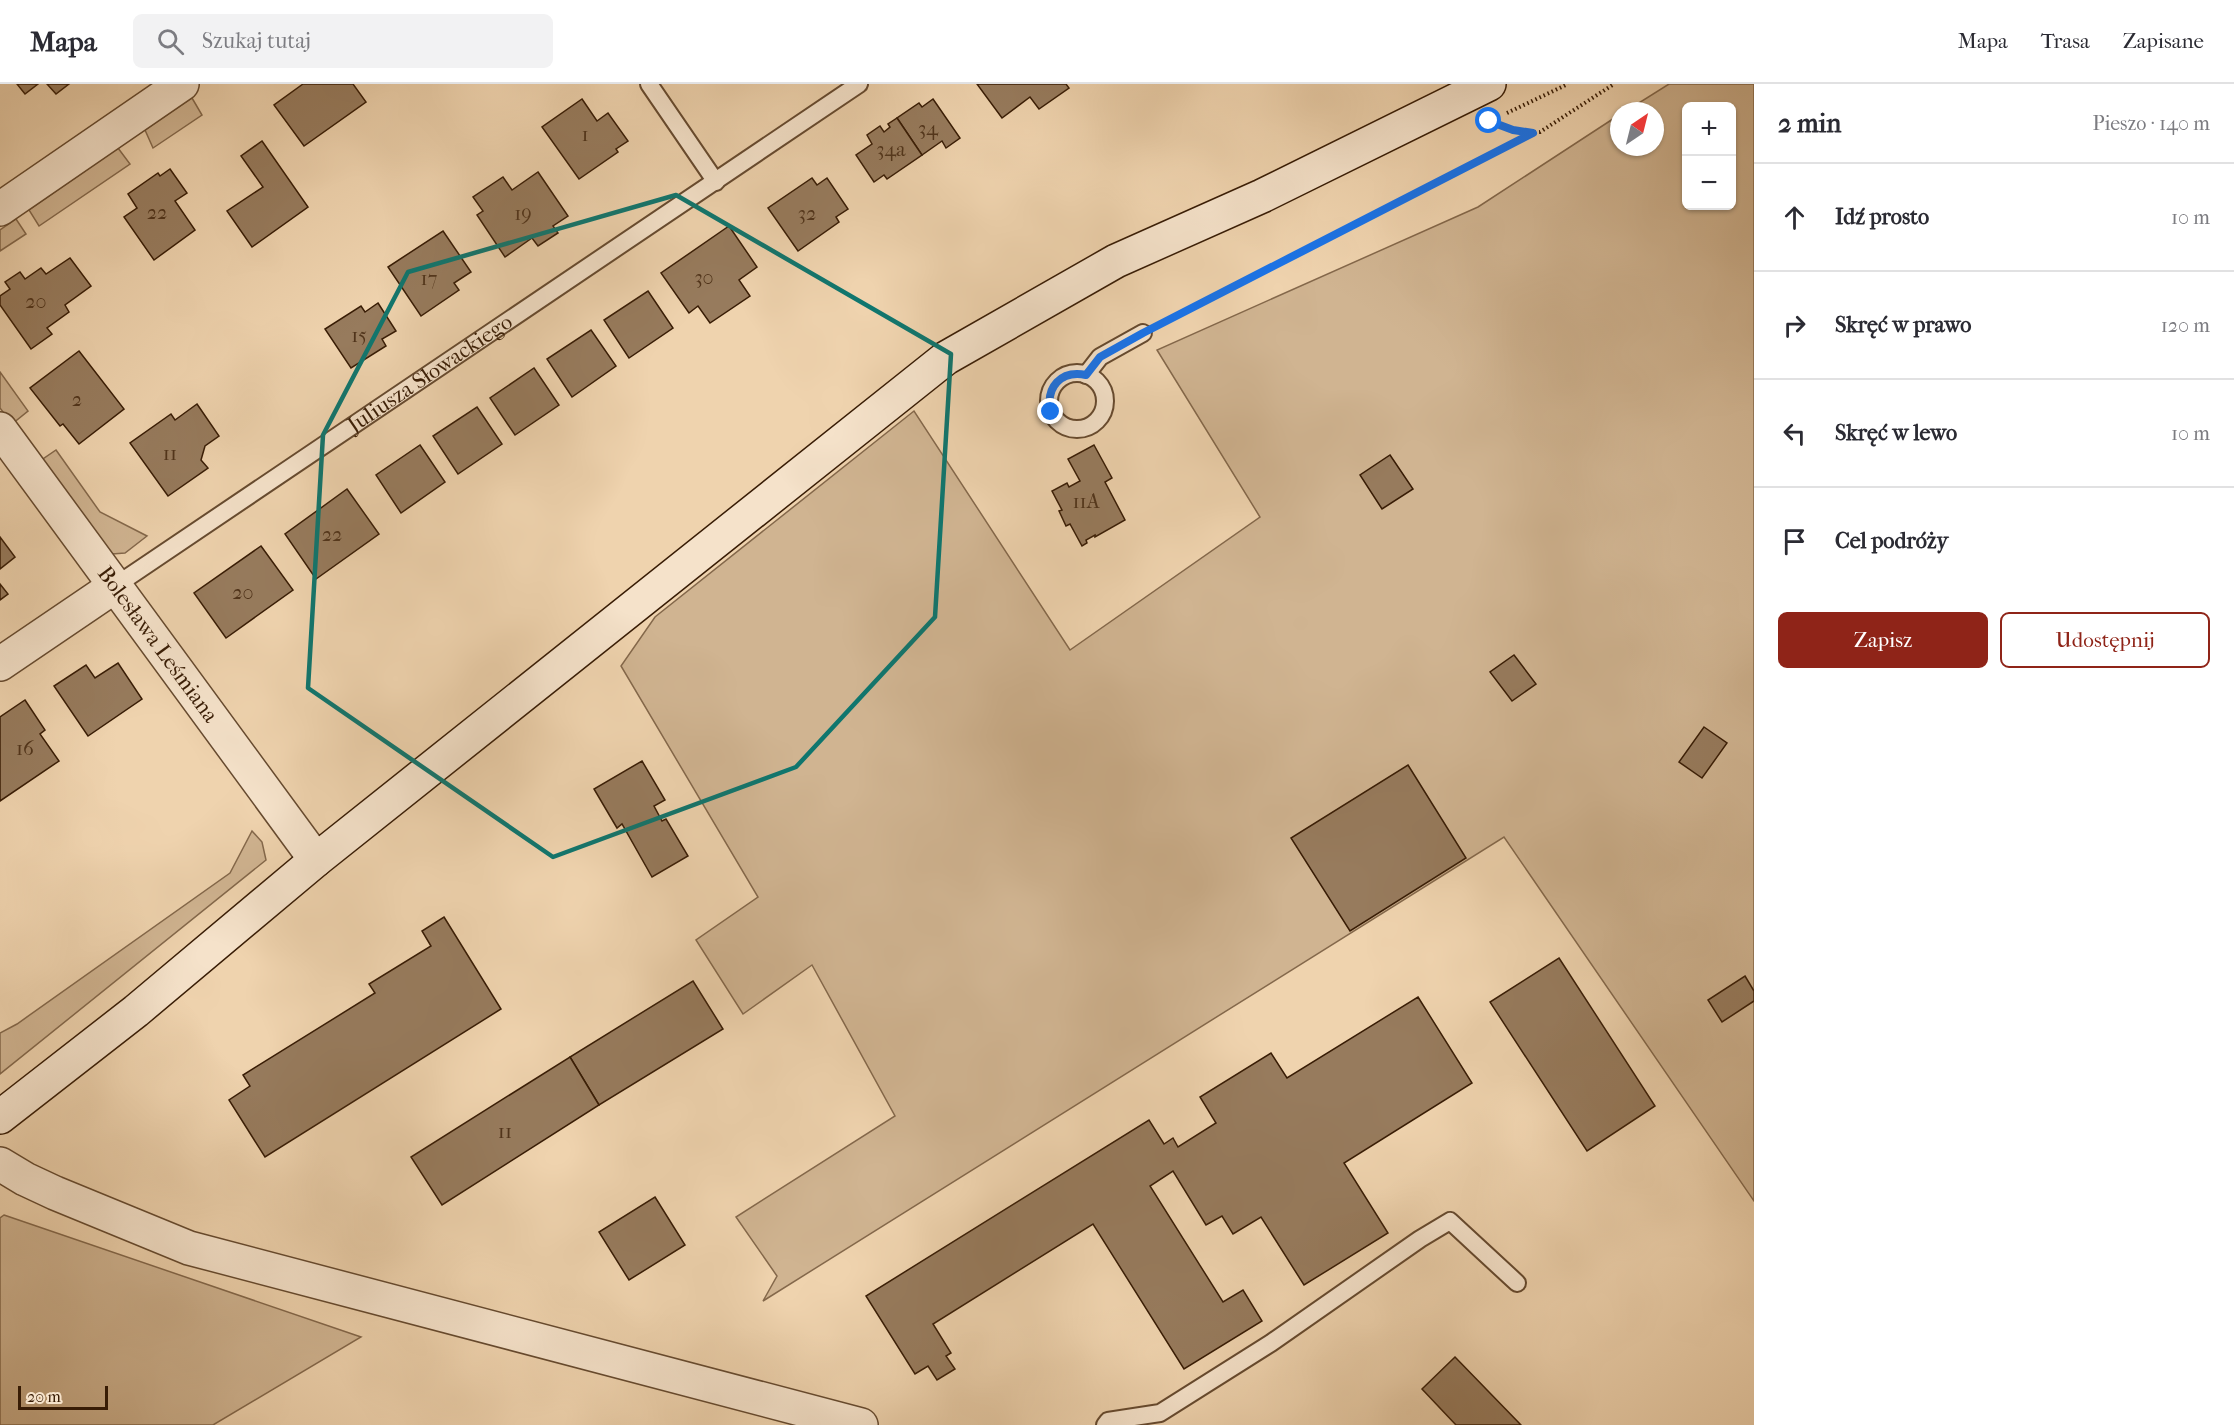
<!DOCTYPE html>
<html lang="pl">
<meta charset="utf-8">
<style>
body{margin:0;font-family:"IM FELL French Canon",serif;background:#f2f2f3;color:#2b2b33}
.controls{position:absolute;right:18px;top:18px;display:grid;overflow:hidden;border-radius:9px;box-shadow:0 2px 4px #0004}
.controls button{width:54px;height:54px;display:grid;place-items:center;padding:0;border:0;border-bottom:2px solid #e1e1e2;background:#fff;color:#2b2b33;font:30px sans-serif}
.compass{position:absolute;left:1610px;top:18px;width:54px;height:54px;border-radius:50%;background:#fff;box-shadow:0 2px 4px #0004;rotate:35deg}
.scale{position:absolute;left:18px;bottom:15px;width:90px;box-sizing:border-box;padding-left:6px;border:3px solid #381c05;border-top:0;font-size:16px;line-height:21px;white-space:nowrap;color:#381c05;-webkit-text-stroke:4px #f5e2ca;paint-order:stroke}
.stop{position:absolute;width:18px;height:18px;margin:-14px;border:4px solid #1a73e8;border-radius:50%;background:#fff}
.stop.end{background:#1a73e8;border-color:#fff;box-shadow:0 2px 6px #0008}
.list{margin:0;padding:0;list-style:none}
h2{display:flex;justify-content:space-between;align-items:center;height:78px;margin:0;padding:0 24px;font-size:26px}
h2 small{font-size:20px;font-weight:400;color:#7c7c81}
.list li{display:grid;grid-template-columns:39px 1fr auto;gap:18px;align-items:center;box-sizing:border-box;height:108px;padding:0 24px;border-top:2px solid #e1e1e2}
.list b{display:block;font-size:22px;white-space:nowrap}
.list em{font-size:20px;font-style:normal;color:#7c7c81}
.actions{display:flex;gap:12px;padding:18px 24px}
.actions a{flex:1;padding:14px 0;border:2px solid #8f2418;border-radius:9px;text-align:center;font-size:21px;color:#8f2418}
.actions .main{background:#8f2418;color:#fff}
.icon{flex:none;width:33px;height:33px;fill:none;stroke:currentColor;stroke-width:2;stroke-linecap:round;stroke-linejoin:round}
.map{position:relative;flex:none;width:1754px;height:1341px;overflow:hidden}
header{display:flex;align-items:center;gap:36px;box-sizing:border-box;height:84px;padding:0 30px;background:#fff;border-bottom:2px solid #e1e1e2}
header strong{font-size:28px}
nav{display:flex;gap:33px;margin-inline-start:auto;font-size:21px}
.search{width:420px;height:54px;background:#f2f2f3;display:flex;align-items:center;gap:15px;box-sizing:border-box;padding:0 21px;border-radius:9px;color:#7c7c81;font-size:22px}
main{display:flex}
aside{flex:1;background:#fff}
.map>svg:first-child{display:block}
.green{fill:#d0b491;stroke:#84684b;stroke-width:1.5;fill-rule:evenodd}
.building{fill:#977b5d;stroke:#381c05;stroke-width:1.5}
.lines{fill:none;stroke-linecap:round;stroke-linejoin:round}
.lane-casing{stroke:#664a2f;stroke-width:20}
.street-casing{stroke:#664a2f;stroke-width:36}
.secondary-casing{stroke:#381c05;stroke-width:36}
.path{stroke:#381c05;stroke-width:4;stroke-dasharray:1.5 3;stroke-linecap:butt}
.lane{stroke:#f5e2ca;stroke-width:16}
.street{stroke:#f5e2ca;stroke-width:33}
.secondary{stroke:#f5e2ca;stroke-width:33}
.route{stroke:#1a73e8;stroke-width:8}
.marked{fill:none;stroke:#0f766e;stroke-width:4.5;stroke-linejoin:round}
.labels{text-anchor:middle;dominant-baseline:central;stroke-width:4.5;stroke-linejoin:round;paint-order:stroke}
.number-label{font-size:20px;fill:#50341b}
.street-label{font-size:22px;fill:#381c05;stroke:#f5e2ca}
</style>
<header>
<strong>Mapa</strong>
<div class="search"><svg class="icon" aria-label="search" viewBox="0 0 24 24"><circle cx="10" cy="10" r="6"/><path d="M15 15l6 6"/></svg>Szukaj tutaj</div>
<nav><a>Mapa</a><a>Trasa</a><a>Zapisane</a></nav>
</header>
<main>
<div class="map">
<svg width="1754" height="1341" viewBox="0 0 1754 1341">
<rect width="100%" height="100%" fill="#efd3ae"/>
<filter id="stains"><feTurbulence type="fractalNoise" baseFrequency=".00333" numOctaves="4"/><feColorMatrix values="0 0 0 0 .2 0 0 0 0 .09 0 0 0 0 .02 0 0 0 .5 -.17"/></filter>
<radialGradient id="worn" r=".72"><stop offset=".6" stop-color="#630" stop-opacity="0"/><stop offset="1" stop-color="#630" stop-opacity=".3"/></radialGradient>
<!-- green -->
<g class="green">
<path d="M1669 0H1754V1117L1504 753 763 1217 777 1192 736 1133 895 1032 812 881 743 930 696 856 758 813 621 582 655 533 914 327 1070 566 1260 433 1157 266 1478 123 1619 31V63H1655V27H1626ZM1686 22H1732V122H1686Z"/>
<polygon points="192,14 202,31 153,64 145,46"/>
<polygon points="118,64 130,80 39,142 29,126"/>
<polygon points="16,135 26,150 0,167 0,146"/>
<polygon points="0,288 28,327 12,340 0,324"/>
<polygon points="56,366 100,428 147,452 125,469 112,470 40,377"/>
<polygon points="252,747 262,758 266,776 0,990 0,949 17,940 230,789"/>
<polygon points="4,1131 361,1253 213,1341 0,1341 0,1134"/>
</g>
<!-- building -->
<g class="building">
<polygon points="17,0 38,0 25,10"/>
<polygon points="47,0 69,0 56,10"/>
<polygon points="303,0 353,0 366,18 304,62 274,21"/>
<polygon points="977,0 1066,0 1069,4 1039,25 1030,13 1002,34"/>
<polygon points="582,15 597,37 608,29 628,57 616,65 618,68 579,95 542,43"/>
<polygon points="933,15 960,54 946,64 942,57 922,71 897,34 919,19 922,23"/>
<polygon points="897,34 922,71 887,95 884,91 874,98 856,71 872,60 867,51 880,42 884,48 890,43 888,40"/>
<polygon points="262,57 308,123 252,163 227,127 263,103 241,72"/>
<polygon points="170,85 187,109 175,117 195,146 154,176 124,133 137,124 128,110 158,89 160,92"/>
<polygon points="538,88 568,132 553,142 558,149 538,162 532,154 505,173 477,131 483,127 473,113 503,93 512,106"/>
<polygon points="812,94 817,101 827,94 848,125 836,133 839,138 798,167 768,124"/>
<polygon points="729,142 757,183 739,196 750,212 710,239 698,222 689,229 661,189"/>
<polygon points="443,147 471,188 454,199 459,206 421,232 388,183"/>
<polygon points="70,174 91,202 65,221 69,228 47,244 52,250 31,265 0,221 0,212 10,205 5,198 20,188 25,195 41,184 46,190"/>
<polygon points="648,207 673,244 629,274 604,236"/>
<polygon points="378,219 396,247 382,255 386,262 351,284 325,245 361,222 365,228"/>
<polygon points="591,246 616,282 572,313 547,275"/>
<polygon points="79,267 124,325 79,360 63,340 60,342 30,304"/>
<polygon points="534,284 559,321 515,351 490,314"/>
<polygon points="197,320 219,352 205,362 201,376 208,384 168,412 130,359 171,330 175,336"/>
<polygon points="477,323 502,360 458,390 433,352"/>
<polygon points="420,361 445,398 401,429 376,391"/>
<polygon points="1094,361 1112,394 1105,398 1125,436 1095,453 1095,451 1086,456 1087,459 1082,462 1070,440 1066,442 1059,427 1062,426 1052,407 1067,399 1069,403 1080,397 1068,375"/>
<polygon points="1390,371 1413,405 1382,425 1360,391"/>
<polygon points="347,405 379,450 316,495 285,450"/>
<polygon points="0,453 15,473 0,485"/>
<polygon points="261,462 293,506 226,554 194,509"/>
<polygon points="0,500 8,510 0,516"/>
<polygon points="1514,571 1536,600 1512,617 1490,588"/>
<polygon points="118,579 142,615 88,652 54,602 86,581 95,594"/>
<polygon points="25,616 45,646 40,650 59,677 0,717 0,633"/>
<polygon points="1704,643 1727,659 1702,694 1679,678"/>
<polygon points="642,677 665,716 654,722 662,737 666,735 688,772 652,793 622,740 617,744 594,705"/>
<polygon points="1408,681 1466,774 1350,847 1291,754"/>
<polygon points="444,833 501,925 265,1073 229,1016 250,1002 243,991 375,909 369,900 431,862 422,847"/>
<polygon points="1559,874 1655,1022 1587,1067 1490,918"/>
<polygon points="1745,892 1754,907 1754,917 1722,938 1708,916"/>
<polygon points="693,897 723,945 599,1021 570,973"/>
<polygon points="1418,913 1472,999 1344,1079 1388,1149 1304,1201 1261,1133 1233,1150 1222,1132 1206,1141 1173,1087 1150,1102 1223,1218 1243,1206 1262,1237 1184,1285 1093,1140 933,1240 951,1269 946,1272 955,1285 937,1296 928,1282 915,1290 866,1212 1149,1036 1164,1060 1173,1054 1178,1063 1216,1039 1200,1013 1271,969 1287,994"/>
<polygon points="570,973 599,1021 442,1121 411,1073"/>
<polygon points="655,1113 685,1161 629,1196 599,1148"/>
<polygon points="1455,1273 1521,1341 1456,1341 1422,1305"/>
</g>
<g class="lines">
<defs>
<g id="lane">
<polyline points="649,0 716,98"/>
<circle cx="1077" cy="317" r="28"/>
<polyline points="1086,291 1100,273 1143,249"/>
<path id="s1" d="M115 502 859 0"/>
<polyline points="1105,1341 1108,1337 1160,1329 1271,1259 1420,1155 1450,1137 1517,1199"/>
</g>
<g id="street">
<polyline points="0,125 182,0"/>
<path id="s2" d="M0 345 316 776"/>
<polyline points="0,580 115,502"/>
<polyline points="0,1080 25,1095 55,1109 189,1164 861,1341"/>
</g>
<polyline id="secondary" points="0,1033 136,927 316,776 946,274 1116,177 1262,112 1489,0"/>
</defs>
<!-- lane casing -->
<use href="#lane" class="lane-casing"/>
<!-- street casing -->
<use href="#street" class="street-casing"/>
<!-- secondary casing -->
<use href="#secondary" class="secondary-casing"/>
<!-- path -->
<g class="path">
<polyline points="1507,29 1568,0"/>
<polyline points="1487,37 1523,49 1540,48 1614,0"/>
<polyline points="1163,239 1533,49"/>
</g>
<!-- lane -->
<use href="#lane" class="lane"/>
<!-- street -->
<use href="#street" class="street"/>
<!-- secondary -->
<use href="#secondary" class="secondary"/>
</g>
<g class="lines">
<!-- route -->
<path class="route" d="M1051 328C1045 303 1061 286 1086 291L1100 273 1143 249 1533 49 1513 46 1489 37"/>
</g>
<!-- marked area -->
<path class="marked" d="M676 111 951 270 935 533 796 683 553 773 308 604 323 351 408 188Z"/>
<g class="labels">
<!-- number labels -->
<g class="number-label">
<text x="928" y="44">34</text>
<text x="585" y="50">1</text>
<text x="891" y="65">34a</text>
<text x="157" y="128">22</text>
<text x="523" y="129">19</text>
<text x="807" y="129">32</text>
<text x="704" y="193">30</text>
<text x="429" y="194">17</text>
<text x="36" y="217">20</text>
<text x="359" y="251">15</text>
<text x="77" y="315">2</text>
<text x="170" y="369">11</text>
<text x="1086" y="417">11A</text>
<text x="332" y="450">22</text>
<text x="243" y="508">20</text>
<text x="25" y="664">16</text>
<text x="505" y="1047">11</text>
</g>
<!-- street labels -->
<g class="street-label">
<text stroke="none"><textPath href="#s1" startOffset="380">Juliusza Słowackiego</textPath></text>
<text stroke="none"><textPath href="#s2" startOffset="267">Bolesława Leśmiana</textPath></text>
</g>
</g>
<rect width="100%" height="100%" filter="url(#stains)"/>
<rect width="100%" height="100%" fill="url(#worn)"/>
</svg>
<div class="controls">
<button>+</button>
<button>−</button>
</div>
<svg class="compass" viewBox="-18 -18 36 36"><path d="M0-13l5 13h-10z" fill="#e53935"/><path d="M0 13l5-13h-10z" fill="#7c7c81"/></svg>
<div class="scale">20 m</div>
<div class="stop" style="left:1489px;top:37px"></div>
<div class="stop end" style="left:1051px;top:328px"></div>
</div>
<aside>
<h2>2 min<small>Pieszo · 140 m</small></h2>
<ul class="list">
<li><svg class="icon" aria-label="ahead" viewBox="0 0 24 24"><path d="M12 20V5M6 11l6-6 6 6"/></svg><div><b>Idź prosto</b></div><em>10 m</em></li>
<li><svg class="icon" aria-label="right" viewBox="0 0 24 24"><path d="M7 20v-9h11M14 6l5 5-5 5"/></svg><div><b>Skręć w prawo</b></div><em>120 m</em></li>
<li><svg class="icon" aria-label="left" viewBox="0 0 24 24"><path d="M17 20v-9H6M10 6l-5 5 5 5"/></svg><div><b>Skręć w lewo</b></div><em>10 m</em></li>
<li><svg class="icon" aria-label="arrive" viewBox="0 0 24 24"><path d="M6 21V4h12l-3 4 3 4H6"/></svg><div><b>Cel podróży</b></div></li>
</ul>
<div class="actions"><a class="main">Zapisz</a><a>Udostępnij</a></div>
</aside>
</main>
